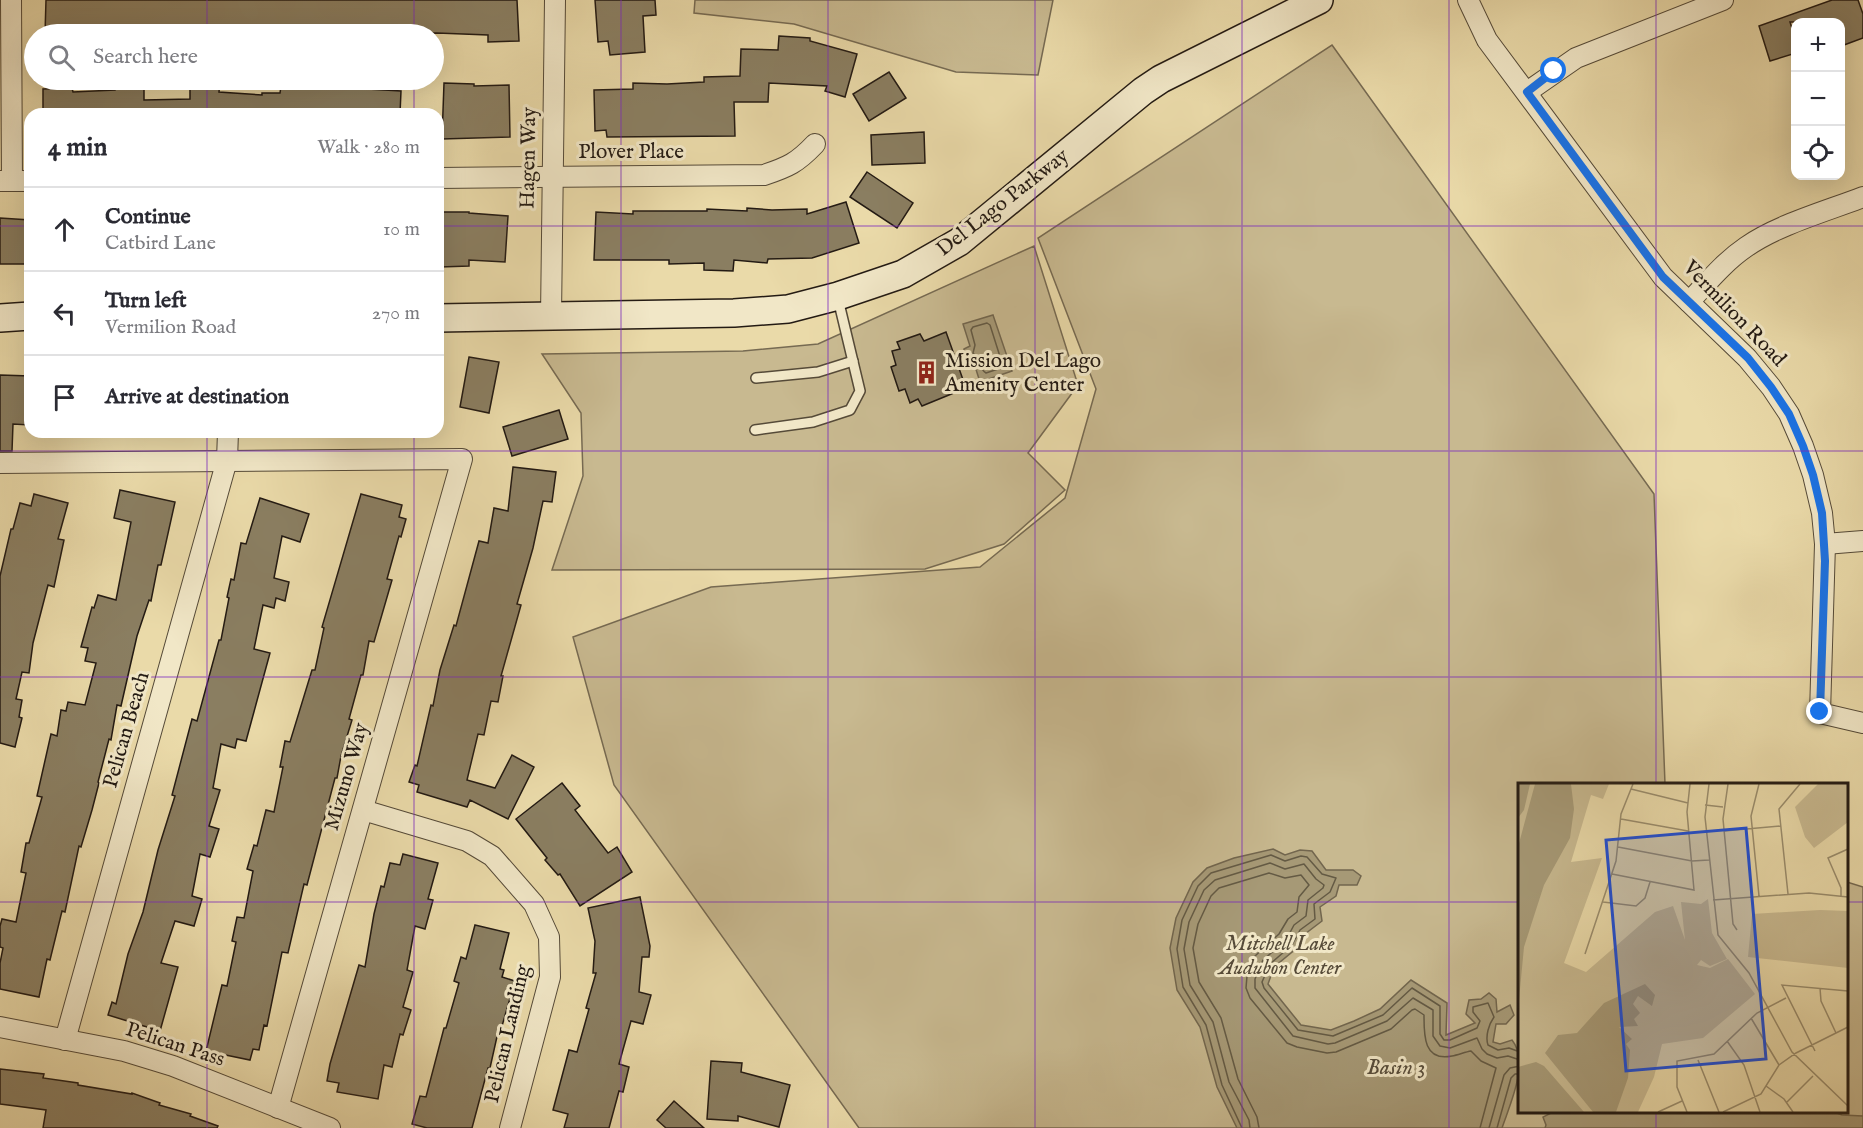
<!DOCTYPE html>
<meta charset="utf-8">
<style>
body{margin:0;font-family:"IM FELL English",serif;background:#f2f2f3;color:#2b2b33}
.controls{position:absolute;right:18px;top:18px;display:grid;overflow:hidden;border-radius:12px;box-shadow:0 6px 24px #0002}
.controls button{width:54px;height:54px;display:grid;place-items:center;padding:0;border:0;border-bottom:2px solid #e1e1e2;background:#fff;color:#2b2b33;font:30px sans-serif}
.stop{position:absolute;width:18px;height:18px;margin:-14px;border:4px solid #1a73e8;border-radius:50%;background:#fff}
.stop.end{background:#1a73e8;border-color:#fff;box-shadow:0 2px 6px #0008}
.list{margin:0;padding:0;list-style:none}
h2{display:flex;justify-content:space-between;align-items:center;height:78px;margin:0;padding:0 24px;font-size:26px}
h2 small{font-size:20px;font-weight:400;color:#7c7c81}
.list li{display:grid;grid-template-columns:39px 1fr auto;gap:18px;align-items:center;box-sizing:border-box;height:84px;padding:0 24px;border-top:2px solid #e1e1e2}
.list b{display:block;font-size:22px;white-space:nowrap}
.list p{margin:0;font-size:20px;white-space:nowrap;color:#7c7c81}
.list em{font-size:20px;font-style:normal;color:#7c7c81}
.icon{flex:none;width:33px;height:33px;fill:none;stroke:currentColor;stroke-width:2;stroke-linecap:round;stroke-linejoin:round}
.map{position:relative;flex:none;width:1863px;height:1128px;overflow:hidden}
.search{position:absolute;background:#fff;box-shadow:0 6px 24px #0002;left:24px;top:24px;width:420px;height:66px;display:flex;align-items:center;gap:15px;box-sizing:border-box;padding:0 21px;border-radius:33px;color:#7c7c81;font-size:22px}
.panel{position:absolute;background:#fff;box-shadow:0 6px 24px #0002;left:24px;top:108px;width:420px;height:330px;border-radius:18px}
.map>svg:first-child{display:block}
.green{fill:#c8b990;stroke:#766a52;stroke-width:1.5}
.water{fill:#a69976;stroke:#72664e;stroke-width:1.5}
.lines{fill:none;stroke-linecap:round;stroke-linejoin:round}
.shore{stroke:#645a44;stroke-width:1.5}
.building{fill:#8a7e61;stroke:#231a13;stroke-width:1.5}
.lane-casing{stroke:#554a38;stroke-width:12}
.street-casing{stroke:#554a38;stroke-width:22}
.secondary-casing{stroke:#231a13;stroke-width:30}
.lane{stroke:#f1e7c7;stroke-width:9}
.street{stroke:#f1e7c7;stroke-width:20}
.secondary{stroke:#f1e7c7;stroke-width:27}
.route{stroke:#1a73e8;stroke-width:8}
.grid{fill:none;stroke:#7b2cbf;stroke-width:1.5;stroke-opacity:0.55}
.labels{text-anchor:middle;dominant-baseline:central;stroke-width:6;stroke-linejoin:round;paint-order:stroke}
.street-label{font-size:21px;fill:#231a13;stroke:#f1e7c7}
.poi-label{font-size:21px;fill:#231a13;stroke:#f1e7c7;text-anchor:start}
.park-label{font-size:21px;font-style:italic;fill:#554a38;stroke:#f1e7c7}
.water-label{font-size:22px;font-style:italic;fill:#574d3b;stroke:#f1e7c7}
.inset-road{fill:none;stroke:#9a8d6d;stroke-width:1.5}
.view{fill:#1d4ed8;fill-opacity:0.15;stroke:#1d4ed8;stroke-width:3}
.inset-edge{fill:none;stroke:#231a13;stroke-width:3}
</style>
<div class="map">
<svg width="1863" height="1128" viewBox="0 0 1863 1128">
<rect width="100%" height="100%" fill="#eadaa9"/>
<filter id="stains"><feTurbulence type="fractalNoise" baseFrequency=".00333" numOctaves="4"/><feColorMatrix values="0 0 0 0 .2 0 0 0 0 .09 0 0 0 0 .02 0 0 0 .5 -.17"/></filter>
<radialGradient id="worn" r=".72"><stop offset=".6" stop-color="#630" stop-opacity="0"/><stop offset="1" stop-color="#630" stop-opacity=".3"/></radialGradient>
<!-- green -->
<g class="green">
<polygon points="695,0 1053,0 1038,75 956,72 794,24 694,13"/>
<polygon points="1332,45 1654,494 1665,784 1520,784 1520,1112 1846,1112 1847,882 1863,887 1863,1128 859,1128 614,785 573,637 711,587 980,567 1065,498 1096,389 1038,238"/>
<polygon points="1034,246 1078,385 1028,453 1065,490 1004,544 925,569 552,570 583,476 581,413 542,354 743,351 818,344"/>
</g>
<!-- water -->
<g class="water">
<polygon points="993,315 1012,371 980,382 973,360 966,359 964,355 964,349 970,346 963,324"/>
<path d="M1273 849 1285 855 1300 850 1312 851 1326 870H1353L1361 876 1357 885H1339L1336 896 1320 907 1322 921 1305 934 1297 948 1274 967 1268 984 1301 1025 1331 1030 1354 1021 1380 1009 1411 980 1447 1003 1446 1035 1475 1023 1466 1014 1469 1000 1481 999 1489 993 1496 999 1497 1012 1510 1005 1514 1015 1506 1024H1496L1493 1042 1500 1044 1512 1040C1530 1062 1510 1104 1502 1128H1237L1217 1087 1200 1027 1177 990 1170 948 1176 918 1193 882 1207 868 1234 858Z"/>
<polygon points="1553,1112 1834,1112 1842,1115 1863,1116 1863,1128 1545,1128 1546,1125 1543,1117"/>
</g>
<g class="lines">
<!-- shore -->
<g class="shore">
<path d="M987 323 990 325 1003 366 1001 368 986 373C979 369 980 358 973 353L975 345 971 330 973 327Z"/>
<path d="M1242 1128 1222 1085 1206 1025 1183 987 1177 949 1182 920 1198 886 1211 873 1271 855 1285 861 1301 856 1307 857 1322 874 1336 878 1330 892 1314 904 1315 919 1300 930 1292 945 1270 964 1262 982 1264 988 1298 1030 1333 1036 1383 1015 1412 988 1440 1006V1034L1444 1040H1450L1477 1028 1480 1021 1473 1012V1007L1488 1003 1494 1017C1489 1024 1485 1036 1488 1045L1498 1050 1509 1048 1520 1052"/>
<polyline points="1250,1128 1249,1120 1229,1082 1213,1022 1190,985 1184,949 1189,922 1204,890 1215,880 1270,863 1285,869 1304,864 1316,879 1324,885 1323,888 1308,900 1306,916 1294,925 1286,940 1263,960 1255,979 1255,988 1293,1036 1328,1044 1335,1043 1387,1021 1413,998 1433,1010 1433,1036 1440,1046 1450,1048 1477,1038 1482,1049 1487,1054 1497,1058 1508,1056 1520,1060"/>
<path d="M1259 1128 1257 1117 1238 1079 1221 1018 1199 982 1193 948 1198 924 1211 896 1219 888 1269 873 1285 878 1301 875 1309 885 1299 897 1297 912 1288 919 1279 934 1255 956 1247 976 1246 988 1250 998 1287 1043 1297 1047 1327 1053 1336 1052 1391 1029 1412 1010 1415 1009 1424 1015C1424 1034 1423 1062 1452 1056 1458 1055 1465 1052 1471 1051L1481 1061 1496 1068 1480 1128"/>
<polyline points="1489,1128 1504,1075 1510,1068 1520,1066"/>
<polyline points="1497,1128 1511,1078 1515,1074 1520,1074"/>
</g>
</g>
<!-- building -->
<g class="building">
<polygon points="46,0 517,0 519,41 488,42 488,35 437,33 45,34"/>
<polygon points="595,0 655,0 656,15 643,16 645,52 610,55 608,41 598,42"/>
<polygon points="1832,0 1858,0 1863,14 1863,38 1844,45 1840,36 1840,22 1790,22 1796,41 1796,53 1770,61 1759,26"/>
<polygon points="779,36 810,38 810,41 857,54 845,97 825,91 827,86 769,83 768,102 734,102 735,136 607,137 606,130 595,131 594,90 633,89 633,83 667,84 704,82 704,77 740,76 741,49 778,50"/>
<polygon points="889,72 906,98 869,121 853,94"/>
<polygon points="190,80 220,81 219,92 262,95 262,93 280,93 281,86 299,86 299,85 401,91 400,114 43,114 43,89 72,88 73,92 115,90 115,85 144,84 144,100 190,99"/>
<polygon points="444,83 474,84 474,86 509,85 510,137 442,139"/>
<polygon points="924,132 925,163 872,165 871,135"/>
<polygon points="867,172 913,203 897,228 850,197"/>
<polygon points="846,202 859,243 812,258 768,259 767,263 734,260 733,271 704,270 704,263 669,264 669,260 594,260 596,212 633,214 633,211 707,211 707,209 747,211 747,208 772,210 807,209 807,214"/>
<polygon points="440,212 469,212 469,213 508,216 505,262 469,260 469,266 440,267"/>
<polygon points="0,218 30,220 30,264 0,264"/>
<polygon points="946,332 966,388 922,406 918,399 910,403 905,389 899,391 891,367 896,365 892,351 900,349 897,342 920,334 924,341"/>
<polygon points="469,357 499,362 489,413 460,407"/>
<polygon points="0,375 30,376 30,425 13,424 12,451 0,451"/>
<polygon points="559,410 568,439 512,456 503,427"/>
<polygon points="513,467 556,472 552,502 543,501 533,548 517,604 521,605 501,676 503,676 498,702 491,701 484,735 478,734 467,780 495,788 512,755 534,767 508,819 470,800 467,807 417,792 419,785 409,782 415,765 417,766 431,705 433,706 440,670 454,625 456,626 479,541 488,543 494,508 508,511"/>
<polygon points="120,490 175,502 161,565 158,565 151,601 149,600 137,636 121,706 117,705 111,740 109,739 98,782 99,783 92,810 81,847 79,846 65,912 62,911 50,960 47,959 39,997 0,989 0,963 3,948 0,947 0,926 2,919 16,922 26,873 21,872 26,843 29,843 42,797 37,796 51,734 57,736 61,710 66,711 68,702 85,705 96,663 85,661 88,648 81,647 92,607 94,608 98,595 116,600 131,522 114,518"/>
<polygon points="34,494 68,503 58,539 64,540 54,587 48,585 33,643 29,673 22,672 16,699 22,700 19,717 22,718 15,747 0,743 0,576 11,529 13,529 20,503 31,506"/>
<polygon points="361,494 402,505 399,517 406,519 401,537 399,536 387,579 392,580 374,642 369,641 363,675 361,675 349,719 352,720 341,756 337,778 335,778 307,885 304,884 288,953 282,952 267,1026 264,1025 259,1050 253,1049 250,1060 206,1051 222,985 227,986 236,942 232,941 237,917 244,918 253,871 247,869 254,845 257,846 266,810 274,812 283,767 280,767 285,741 290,742 312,670 315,670 324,628 322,627"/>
<polygon points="260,498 309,514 300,542 282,536 274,578 289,582 285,601 276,598 274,608 263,605 254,649 270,653 246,741 237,739 235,748 221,744 213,788 220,790 209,826 219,829 210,857 200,854 192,896 202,899 194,926 175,921 161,963 178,967 160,1031 108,1015 112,1002 116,1004 128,954 143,912 158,850 175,796 172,795 192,719 197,721 219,640 221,640 229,598 227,597 231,579 234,580 241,543 246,544"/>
<polygon points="562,783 580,806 575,810 608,853 617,847 632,872 580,906 560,874 558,875 545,860 547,858 516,819"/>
<polygon points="403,854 438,863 428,899 433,900 425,929 415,926 407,970 413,972 403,1007 411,1010 403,1035 400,1034 392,1067 384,1065 378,1099 337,1092 339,1083 327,1081 330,1064 359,965 365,967 374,914 381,886 384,887 390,863 400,865"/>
<polygon points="640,897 650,946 649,957 642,957 639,992 651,995 643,1024 631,1021 619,1064 629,1067 623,1092 619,1091 609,1128 564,1128 568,1114 553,1110 569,1050 577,1052 589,1009 586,1008 596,973 593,973 595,941 588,908"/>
<polygon points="475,925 509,933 500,969 504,970 502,977 515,981 500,1033 498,1032 490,1068 488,1068 472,1128 427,1128 412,1124 420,1096 426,1097 444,1028 446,1028 459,983 454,981 461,957 466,959"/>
<polygon points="711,1061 742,1063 741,1072 790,1085 779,1127 738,1116 738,1121 707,1119"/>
<polygon points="0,1069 44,1074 43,1078 78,1083 78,1085 132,1094 132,1093 160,1103 159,1105 191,1114 190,1116 218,1126 217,1128 43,1128 46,1110 0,1104"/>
<polygon points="674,1101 704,1128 666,1128 657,1120"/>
</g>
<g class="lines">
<defs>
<g id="lane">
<polyline points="756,378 818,372 853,361"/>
<polyline points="755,430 813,422 850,410 860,391 838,299"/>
</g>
<g id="street">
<polyline points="11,0 12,181"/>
<polyline points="1468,0 1487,40 1663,277 1747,358 1771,387 1789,414 1803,446 1813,475 1822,513 1825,544 1820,713 1863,723"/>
<polyline points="1527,92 1576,58 1723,0"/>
<path d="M438 178 764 175C788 167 797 163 815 144"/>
<polyline points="0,181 30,181"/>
<path d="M1689 302C1707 283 1724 262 1746 247 1777 225 1827 211 1863 197"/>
<polyline points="551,316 555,0"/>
<polyline points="0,463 462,459 278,1108"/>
<polyline points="1825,544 1863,541"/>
<polyline points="363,810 467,841 492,856 534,904 549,937 550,977 510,1128"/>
<polyline points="0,1027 124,1051 173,1066 330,1128"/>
<polyline points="65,1040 227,460 228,432"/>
</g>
<g id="secondary">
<polyline points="0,318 30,316"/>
<polyline points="438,318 734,313 788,309 838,296 903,274 959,242 1143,91 1161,79 1319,0"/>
</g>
</defs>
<!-- lane casing -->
<use href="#lane" class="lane-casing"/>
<!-- street casing -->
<use href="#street" class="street-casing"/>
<!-- secondary casing -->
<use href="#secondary" class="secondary-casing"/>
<!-- lane -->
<use href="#lane" class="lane"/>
<!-- street -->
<use href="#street" class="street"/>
<!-- secondary -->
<use href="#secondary" class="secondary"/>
</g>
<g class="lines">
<!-- route -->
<polyline class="route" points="1554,71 1527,92 1663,277 1748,358 1771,387 1789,414 1803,446 1813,475 1822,513 1825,561 1820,712"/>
</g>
<!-- grid -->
<path class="grid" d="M207 0V34M414 0V34M621 0V1128M828 0V1128M1035 0V1128M1242 0V1128M1449 0V1128M1656 0V784M207 80V114M414 80V114M0 226H30M438 226H1863M207 432V1128M414 432V1128M0 451H1863M0 677H1863M0 902H1520M1846 902H1863M1656 1112V1128"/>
<!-- icons -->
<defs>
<symbol id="building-bare" viewBox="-9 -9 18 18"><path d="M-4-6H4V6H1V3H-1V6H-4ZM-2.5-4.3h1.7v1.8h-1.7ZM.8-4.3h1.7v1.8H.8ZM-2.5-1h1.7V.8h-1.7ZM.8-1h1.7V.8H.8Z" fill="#8f2418" stroke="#f1e7c7" stroke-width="2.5" paint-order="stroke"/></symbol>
</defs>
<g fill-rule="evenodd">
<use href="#building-bare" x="910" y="356" width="33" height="33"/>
</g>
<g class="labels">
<!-- street labels -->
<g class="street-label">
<text x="631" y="152">Plover Place</text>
<text transform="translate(529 158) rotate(-89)">Hagen Way</text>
<text transform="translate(1003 203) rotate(-38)">Del Lago Parkway</text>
<text transform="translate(1734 314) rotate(46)">Vermilion Road</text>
<text transform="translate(127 730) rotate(-74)">Pelican Beach</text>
<text transform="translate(347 777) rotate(-74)">Mizuno Way</text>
<text transform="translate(508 1034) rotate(-77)">Pelican Landing</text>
<text transform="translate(175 1045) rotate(18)">Pelican Pass</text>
</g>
<!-- poi labels -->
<g class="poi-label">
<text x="945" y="361">Mission Del Lago<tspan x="945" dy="24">Amenity Center</tspan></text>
</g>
<!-- park labels -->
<g class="park-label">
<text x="1280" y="944">Mitchell Lake<tspan x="1280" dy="24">Audubon Center</tspan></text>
</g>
<!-- water labels -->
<g class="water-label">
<text x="1396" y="1068">Basin 3</text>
</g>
</g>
<!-- overview -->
<g transform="translate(1518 783)">
<rect width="330" height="330" fill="#eadaa9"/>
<path d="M0 1H91L85 16 73 12 53 79 84 75 46 180 68 189 137 129 155 123 167 157 163 119 183 121 190 116 194 150 209 176 192 183 183 177 179 182 192 185 210 176 237 211 185 255 144 261 136 294 120 329H0ZM300 1H330V39L296 65 287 54 277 24ZM302 127 330 128V185L230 174 234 131Z" fill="#c8b990"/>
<path d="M0 1H12L6 27 0 35ZM17 1H53L56 26 52 55 26 102 6 164 0 227V64ZM127 201 137 212 134 223 120 213 115 221 122 230 116 236 120 243 101 244 114 256 108 261 112 267 110 295 98 329H75L27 270 40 252 59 250 86 220ZM18 279 26 283 66 329H0V284Z" fill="#a69976"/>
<path class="inset-road" d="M191 1 187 34 200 152 231 190 274 269 330 323M210 1 205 36 215 141 219 147M113 6 170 20M187 22 205 24M103 36 170 48M206 48 263 43M100 64 174 78 191 77M94 91 176 107 169 29 172 1M270 111 261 26 282 1M241 113 233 33 241 1M323 113V105L310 75 330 66M195 117 291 110 330 114M85 119 118 123 127 115 132 99M67 171 98 78 103 31 115 1M302 205 303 218 318 250M233 235 261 282M209 258 226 282 242 329M297 268 264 202 330 208M180 277 201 329M248 303 266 316 275 329M269 319 295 293M140 329 164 318M169 329 159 304V278L196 271 239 230 268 215M205 329 243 311 261 282 278 270 330 244"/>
<path class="view" d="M228 45 248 276 108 288 88 57Z"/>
<rect width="330" height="330" class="inset-edge"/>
</g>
<rect width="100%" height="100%" filter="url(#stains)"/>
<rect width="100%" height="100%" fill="url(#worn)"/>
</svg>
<div class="controls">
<button>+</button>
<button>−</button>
<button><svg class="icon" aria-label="locate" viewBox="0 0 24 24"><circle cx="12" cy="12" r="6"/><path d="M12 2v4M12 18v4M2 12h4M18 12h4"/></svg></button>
</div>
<div class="stop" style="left:1554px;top:71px"></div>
<div class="stop end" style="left:1820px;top:712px"></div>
<div class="search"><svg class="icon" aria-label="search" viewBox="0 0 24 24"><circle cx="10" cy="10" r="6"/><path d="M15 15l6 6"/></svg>Search here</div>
<section class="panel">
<h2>4 min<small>Walk · 280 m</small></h2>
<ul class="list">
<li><svg class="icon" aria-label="ahead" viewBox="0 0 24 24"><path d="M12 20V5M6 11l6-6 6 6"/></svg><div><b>Continue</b><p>Catbird Lane</p></div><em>10 m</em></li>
<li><svg class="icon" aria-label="left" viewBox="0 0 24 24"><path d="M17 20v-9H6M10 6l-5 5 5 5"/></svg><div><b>Turn left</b><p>Vermilion Road</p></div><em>270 m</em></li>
<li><svg class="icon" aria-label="arrive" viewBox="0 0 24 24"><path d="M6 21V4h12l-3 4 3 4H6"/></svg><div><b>Arrive at destination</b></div></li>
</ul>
</section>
</div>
